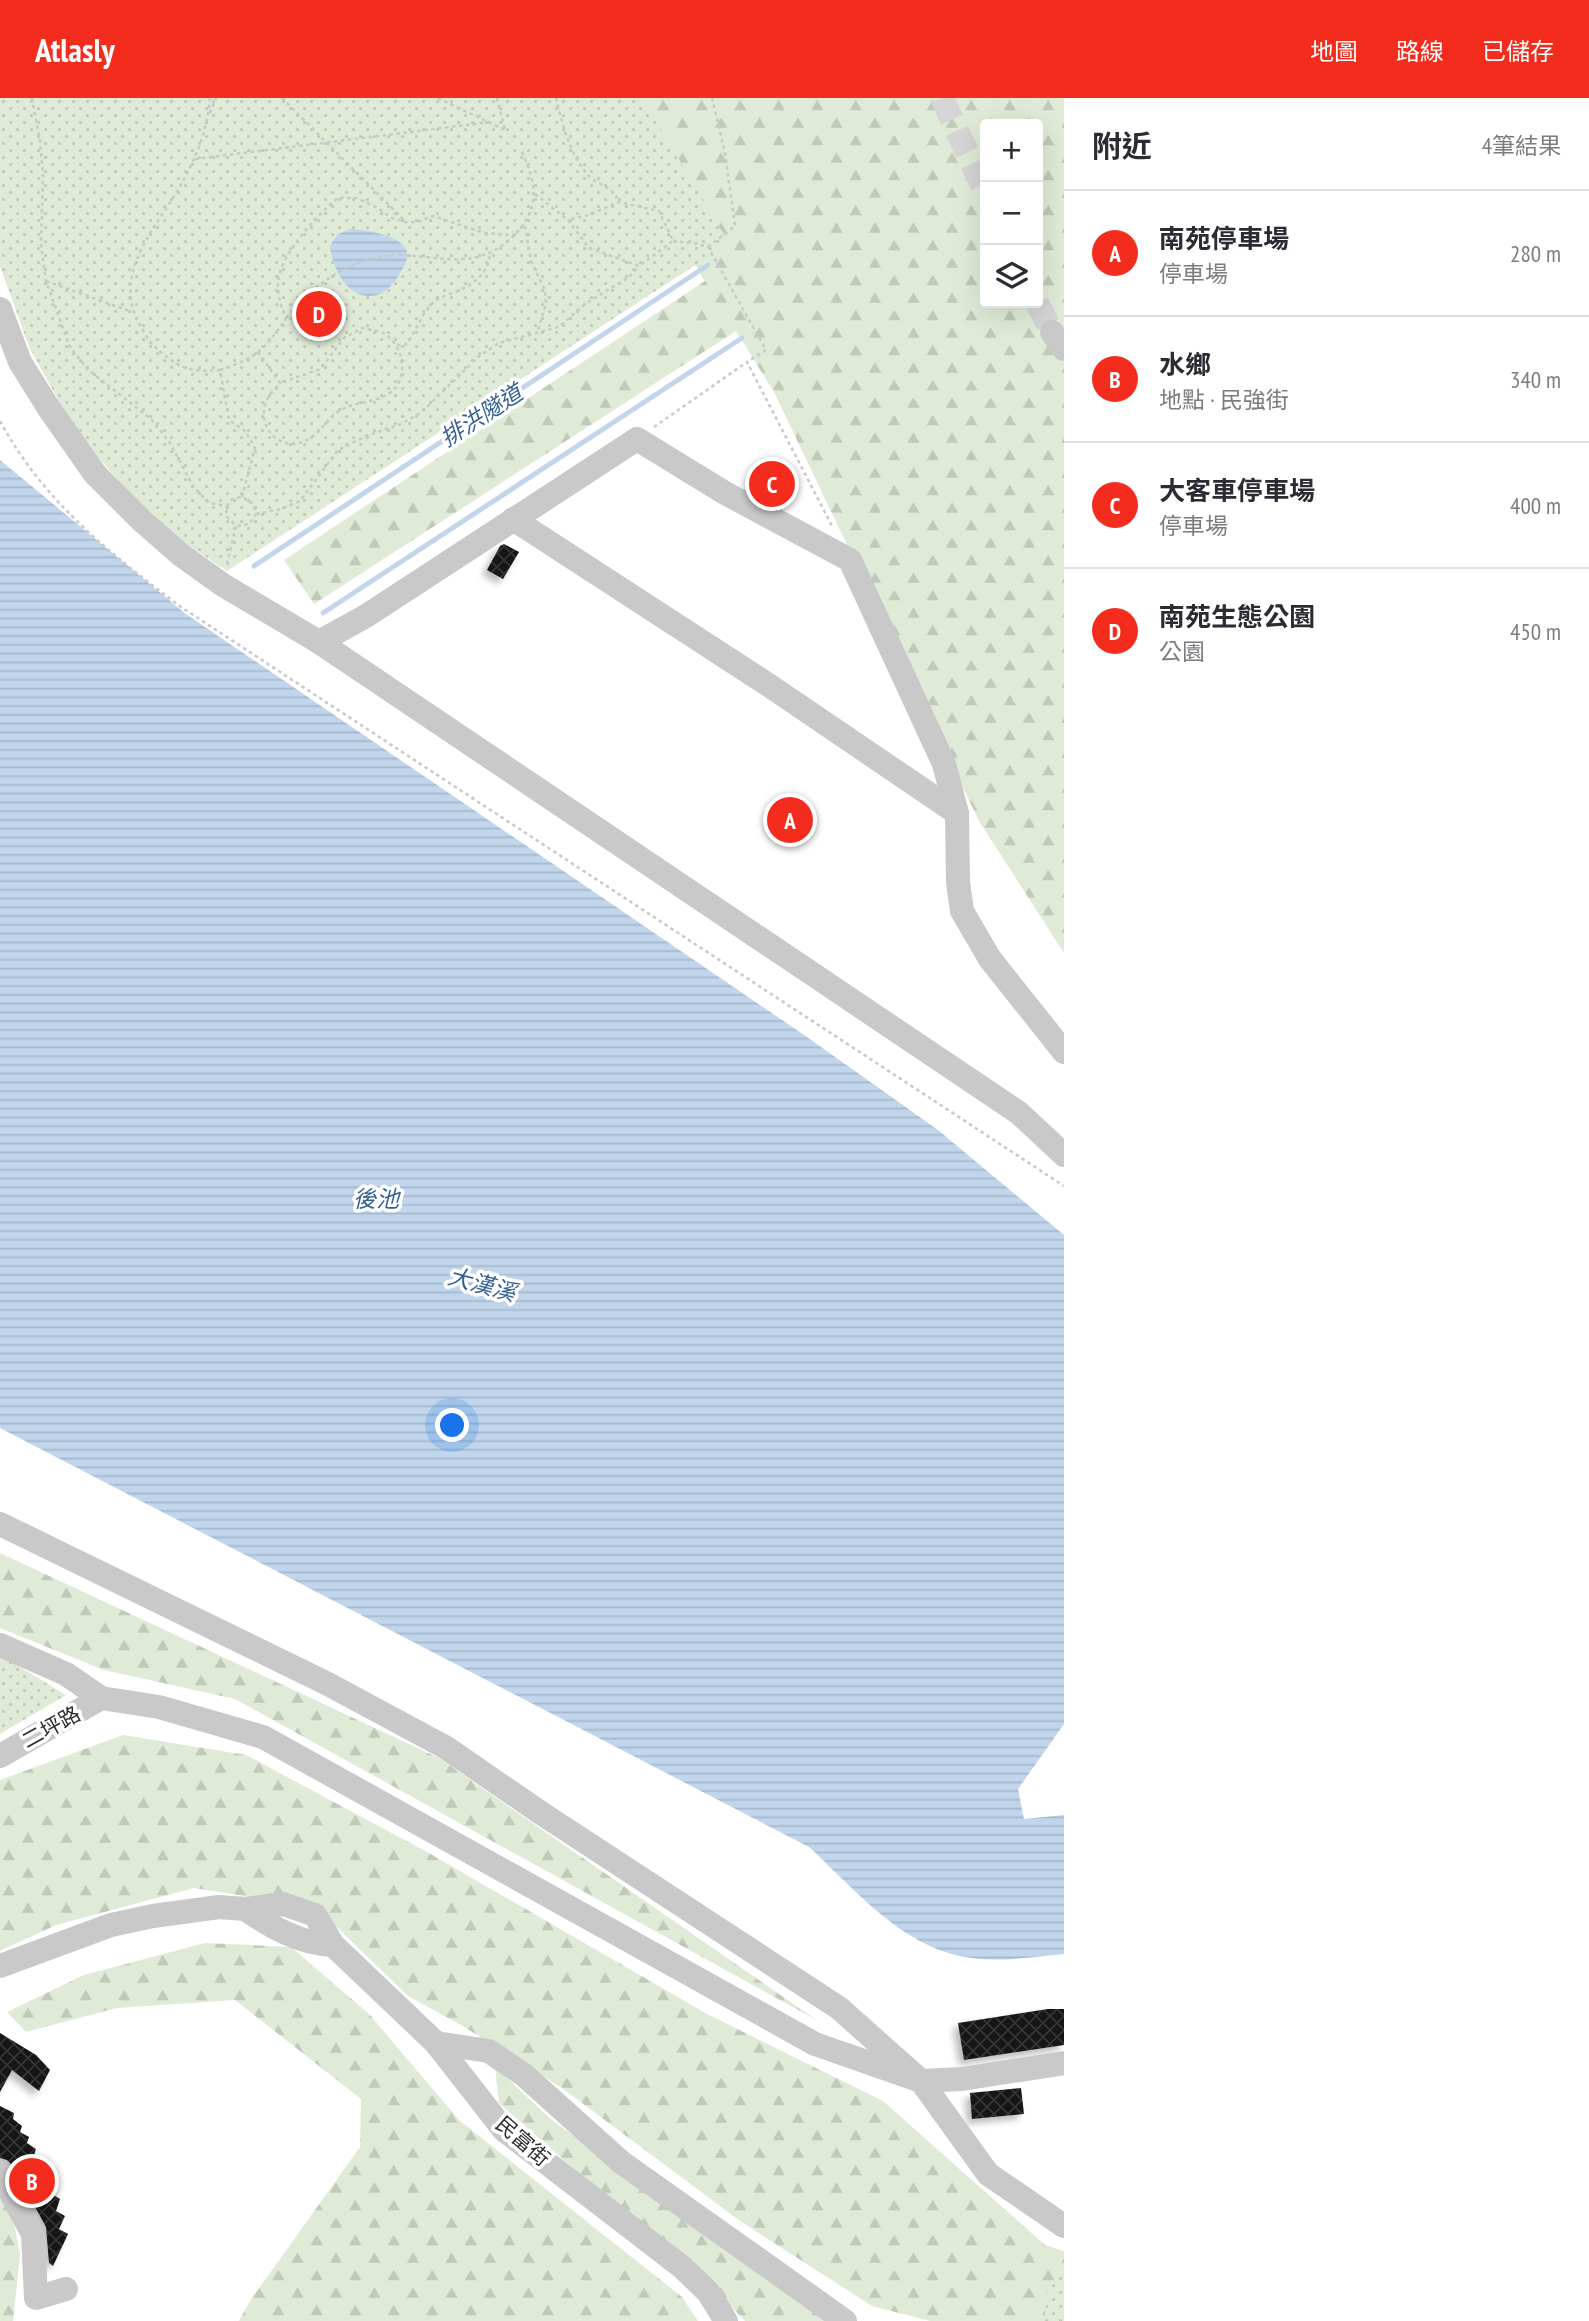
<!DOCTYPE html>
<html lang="zh-TW">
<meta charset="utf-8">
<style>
body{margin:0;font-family:"PT Sans Narrow","Noto Sans TC",sans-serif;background:#f2f2f3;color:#2b2b33}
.controls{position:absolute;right:21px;top:21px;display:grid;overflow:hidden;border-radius:7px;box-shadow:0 7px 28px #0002}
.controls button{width:63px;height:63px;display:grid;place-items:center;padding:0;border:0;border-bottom:2px solid #e1e1e2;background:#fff;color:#2b2b33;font:35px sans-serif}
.you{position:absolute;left:453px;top:1328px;width:24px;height:24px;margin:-18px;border:5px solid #fff;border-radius:50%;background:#1a73e8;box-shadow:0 0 0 10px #1a73e833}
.badge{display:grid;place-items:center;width:46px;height:46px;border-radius:50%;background:#f32c1e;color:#fff;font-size:23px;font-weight:700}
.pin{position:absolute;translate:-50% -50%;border:4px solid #fff;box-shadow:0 2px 7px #0006}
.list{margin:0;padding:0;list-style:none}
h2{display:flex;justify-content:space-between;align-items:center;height:91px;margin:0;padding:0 28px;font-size:30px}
h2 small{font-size:23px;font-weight:400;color:#7c7c81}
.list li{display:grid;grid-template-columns:46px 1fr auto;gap:21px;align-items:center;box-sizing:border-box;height:126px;padding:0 28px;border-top:2px solid #e1e1e2}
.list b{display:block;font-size:26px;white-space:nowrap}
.list p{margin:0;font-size:23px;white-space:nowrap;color:#7c7c81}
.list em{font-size:23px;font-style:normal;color:#7c7c81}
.icon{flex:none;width:38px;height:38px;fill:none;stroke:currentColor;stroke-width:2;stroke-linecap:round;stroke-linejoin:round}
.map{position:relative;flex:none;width:1064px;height:2223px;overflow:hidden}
header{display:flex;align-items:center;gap:42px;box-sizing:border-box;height:98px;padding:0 35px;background:#f32c1e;color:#fff}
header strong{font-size:33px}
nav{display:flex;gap:38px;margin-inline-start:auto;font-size:24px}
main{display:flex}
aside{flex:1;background:#fff}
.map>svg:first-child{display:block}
.forest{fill:url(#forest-firs);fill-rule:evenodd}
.park{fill:url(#park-dots)}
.water{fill:url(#water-rules)}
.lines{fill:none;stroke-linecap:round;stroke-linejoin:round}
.stream{stroke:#c1d6ed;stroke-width:5}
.building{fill:url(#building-cross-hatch);filter:url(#shadow)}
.minor-tunnel{stroke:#d5d5d5;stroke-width:24;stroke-dasharray:24 12;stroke-linecap:butt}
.path{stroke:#c9c9c9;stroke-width:2.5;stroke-dasharray:3.5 3.5;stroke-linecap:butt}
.minor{stroke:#c9c9c9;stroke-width:24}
.labels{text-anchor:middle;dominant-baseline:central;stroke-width:7;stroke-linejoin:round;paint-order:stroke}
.street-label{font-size:21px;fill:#2c2c2c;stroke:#fff}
.water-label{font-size:23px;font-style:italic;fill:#346193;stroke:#fff}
</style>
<header>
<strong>Atlasly</strong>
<nav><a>地圖</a><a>路線</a><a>已儲存</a></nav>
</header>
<main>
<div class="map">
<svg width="1064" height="2223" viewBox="0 0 1064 2223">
<defs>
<pattern id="forest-firs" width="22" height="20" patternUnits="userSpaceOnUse" patternTransform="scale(1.75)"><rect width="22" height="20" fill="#dfebd7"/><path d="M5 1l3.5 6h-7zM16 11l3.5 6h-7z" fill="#c0cab9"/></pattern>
<pattern id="park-dots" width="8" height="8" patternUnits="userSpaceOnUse" patternTransform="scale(1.75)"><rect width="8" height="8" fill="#dfebd7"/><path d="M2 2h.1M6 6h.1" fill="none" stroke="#c0cab9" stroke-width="1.8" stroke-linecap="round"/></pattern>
<pattern id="water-rules" width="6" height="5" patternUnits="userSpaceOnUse" patternTransform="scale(1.75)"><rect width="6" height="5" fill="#c1d6ed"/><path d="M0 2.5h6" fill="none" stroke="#a6b8cb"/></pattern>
<pattern id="building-cross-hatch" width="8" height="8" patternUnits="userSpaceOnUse" patternTransform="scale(1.75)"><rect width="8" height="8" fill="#131313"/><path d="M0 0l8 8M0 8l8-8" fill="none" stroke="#363636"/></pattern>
<filter id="shadow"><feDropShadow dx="-5" dy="5" stdDeviation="3.5" flood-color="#0004"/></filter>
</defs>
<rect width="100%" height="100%" fill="#fff"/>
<!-- forest -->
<g class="forest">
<path d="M593 0H1064V855L979 723 774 294 736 233 314 506 284 462 705 183ZM985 26H1038V205H985Z"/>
<polygon points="0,1455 439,1660 818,1923 235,1601 104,1572 0,1530"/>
<polygon points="123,1637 246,1657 427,1754 707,1916 883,2003 1045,2147 1064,2153 1064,2223 930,2223 872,2208 740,2123 562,1990 461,1927 408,1898 316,1809 194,1790 56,1827 0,1853 0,1682"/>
<polygon points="205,1845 291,1849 369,1916 459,2022 682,2199 698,2223 239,2223 250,2203 360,2049 361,2001 235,1902 117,1910 26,1934 7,1914 84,1877"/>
<polygon points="495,1969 552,2022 826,2223 745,2223 677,2154 598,2092 499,2005"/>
<polygon points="0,2100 13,2120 20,2156 13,2223 0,2223"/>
</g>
<!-- park -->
<g class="park">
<polygon points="0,0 642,0 729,145 227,473 177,440 131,397 96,357 63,311 29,249 0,168"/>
<polygon points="0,1560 10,1563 66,1597 0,1636"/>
<polygon points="1064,2167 1064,2223 1044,2223 1048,2191"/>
</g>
<!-- water -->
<g class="water">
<path d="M349 131C363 131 405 138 407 154 408 162 404 169 400 175 395 184 387 194 377 197 348 204 332 170 330 148L337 137Z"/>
<path d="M0 362 186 516 807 939 938 1032 1064 1137V1626L1018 1691 1024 1721 1064 1717V1856C1034 1859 1002 1864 972 1860 904 1852 856 1792 809 1749L0 1330Z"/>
</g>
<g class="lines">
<!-- stream -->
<g class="stream">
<polyline points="254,468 708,167"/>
<polyline points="323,515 742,240"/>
</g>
</g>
<!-- building -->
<g class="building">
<polygon points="504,446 519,454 503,481 487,472 500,448"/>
<polygon points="1048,1911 1064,1911 1064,1947 964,1962 958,1925"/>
<polygon points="0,1935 36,1957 50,1972 39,1993 12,1972 0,1994"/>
<polygon points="1021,1990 1024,2016 972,2021 970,1995"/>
<polygon points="0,2008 14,2015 13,2021 22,2028 20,2034 29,2039 27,2045 36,2051 34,2057 43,2061 39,2069 48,2074 46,2081 56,2087 52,2096 60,2101 56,2113 65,2118 59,2131 68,2136 53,2168 49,2165 46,2129 13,2068 7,2062 0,2060"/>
</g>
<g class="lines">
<!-- minor-tunnel -->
<g class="minor-tunnel">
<polyline points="942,0 985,93"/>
<polyline points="1037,205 1052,234"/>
</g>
<!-- path -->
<g class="path">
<polyline points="32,0 40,43 43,77 41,147 46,183 69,247 87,271 151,321 170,345 193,388 209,405 227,408"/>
<path d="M210 0C208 30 196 60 182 85 158 128 111 174 139 225 143 232 147 241 153 247 178 270 186 274 220 272L229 322 245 333 255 350 242 399"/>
<polyline points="282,0 406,124"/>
<polyline points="438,0 505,32"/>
<polyline points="497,0 505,32"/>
<path d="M556 0C561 23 571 58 587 76 598 89 612 86 619 104"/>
<polyline points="210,15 216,0"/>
<polyline points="195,61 490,24"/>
<polyline points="535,96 568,122 589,150 639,168 673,143 659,113 619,104 588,117 568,122"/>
<polyline points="525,128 531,163 545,192 546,206 537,235"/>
<polyline points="673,143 695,145 708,149 766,252 747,264"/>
<polyline points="708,149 735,128 725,55 712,0"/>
<polyline points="46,183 132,214"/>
<path d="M286 220C310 191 340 167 378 159 406 153 436 163 464 161 481 160 495 154 508 143 540 115 539 89 521 52"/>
<path d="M397 247H405C417 234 421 214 436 202 440 199 445 198 450 196 470 189 488 178 490 156"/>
<path d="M258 254 280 285C276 290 269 296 267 302 255 327 279 355 305 343 320 337 327 319 341 312 356 303 377 305 391 294 410 279 403 246 383 235 377 232 368 232 362 230L344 240 320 271 280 285"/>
<path d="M220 272C256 260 265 252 286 220 281 208 277 197 278 183 281 156 317 117 338 100H357L376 109 392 120 406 124H417L433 118 485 135 514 137"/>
<path d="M0 323C44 404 109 455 181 509L1064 1088"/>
<polyline points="654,329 747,264 832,428"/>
<polyline points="256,416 281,411 300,403 338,352 366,338 401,326 422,314 478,259 499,245 559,229 585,206 629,179 639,168"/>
<polyline points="227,466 236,428 226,418 227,408 232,401 242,399 252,405 256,416 249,426 236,428"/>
</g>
<!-- minor -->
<g class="minor">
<polyline points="0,211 20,264 48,309 95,376 141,422 181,457 223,487 319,544 1019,1015 1064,1057"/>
<polyline points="1052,234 1064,251"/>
<polyline points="513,421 770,588 957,715"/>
<polyline points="319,544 366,518 637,341 725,395 850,462 944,666 957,715 958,784 962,813 990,861 1064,954"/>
<polyline points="0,1426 326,1585 445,1649 541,1715 839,1910 921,1983 988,2076 1064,2128"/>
<polyline points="0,1547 66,1576 101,1600 159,1609 263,1639 815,1946 921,1983 962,1981 1064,1965"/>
<polyline points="0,1658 101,1600"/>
<path d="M245 1811C271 1829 301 1846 333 1847"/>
<polyline points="0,1868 111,1827 153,1818 219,1809 245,1811 283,1806 315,1817 333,1847 436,1945 504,2032 682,2169 708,2194 726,2223"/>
<polyline points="436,1945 489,1953 524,1977 621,2064 845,2223"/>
<polyline points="0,2075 33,2136 36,2200 66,2191"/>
</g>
</g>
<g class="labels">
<!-- street labels -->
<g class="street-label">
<text transform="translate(51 1629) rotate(-29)">二坪路</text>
<text transform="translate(523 2043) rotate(41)">民富街</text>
</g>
<!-- water labels -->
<g class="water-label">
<text transform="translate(481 317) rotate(-33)">排洪隧道</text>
<text x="376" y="1100">後池</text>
<text transform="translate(482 1186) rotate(15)">大漢溪</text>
</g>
</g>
</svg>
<div class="controls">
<button>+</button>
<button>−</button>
<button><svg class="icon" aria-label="layers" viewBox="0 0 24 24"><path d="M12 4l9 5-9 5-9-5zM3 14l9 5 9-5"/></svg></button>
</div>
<div class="you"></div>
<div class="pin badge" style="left:790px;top:722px">A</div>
<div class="pin badge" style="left:32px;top:2083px">B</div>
<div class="pin badge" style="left:772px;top:386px">C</div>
<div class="pin badge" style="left:319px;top:216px">D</div>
</div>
<aside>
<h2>附近<small>4筆結果</small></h2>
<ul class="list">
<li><span class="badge">A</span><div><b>南苑停車場</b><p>停車場</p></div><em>280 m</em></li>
<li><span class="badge">B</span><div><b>水鄉</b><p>地點 · 民強街</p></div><em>340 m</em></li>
<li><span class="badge">C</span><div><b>大客車停車場</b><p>停車場</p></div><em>400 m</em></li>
<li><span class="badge">D</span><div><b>南苑生態公園</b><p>公園</p></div><em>450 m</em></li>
</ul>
</aside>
</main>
